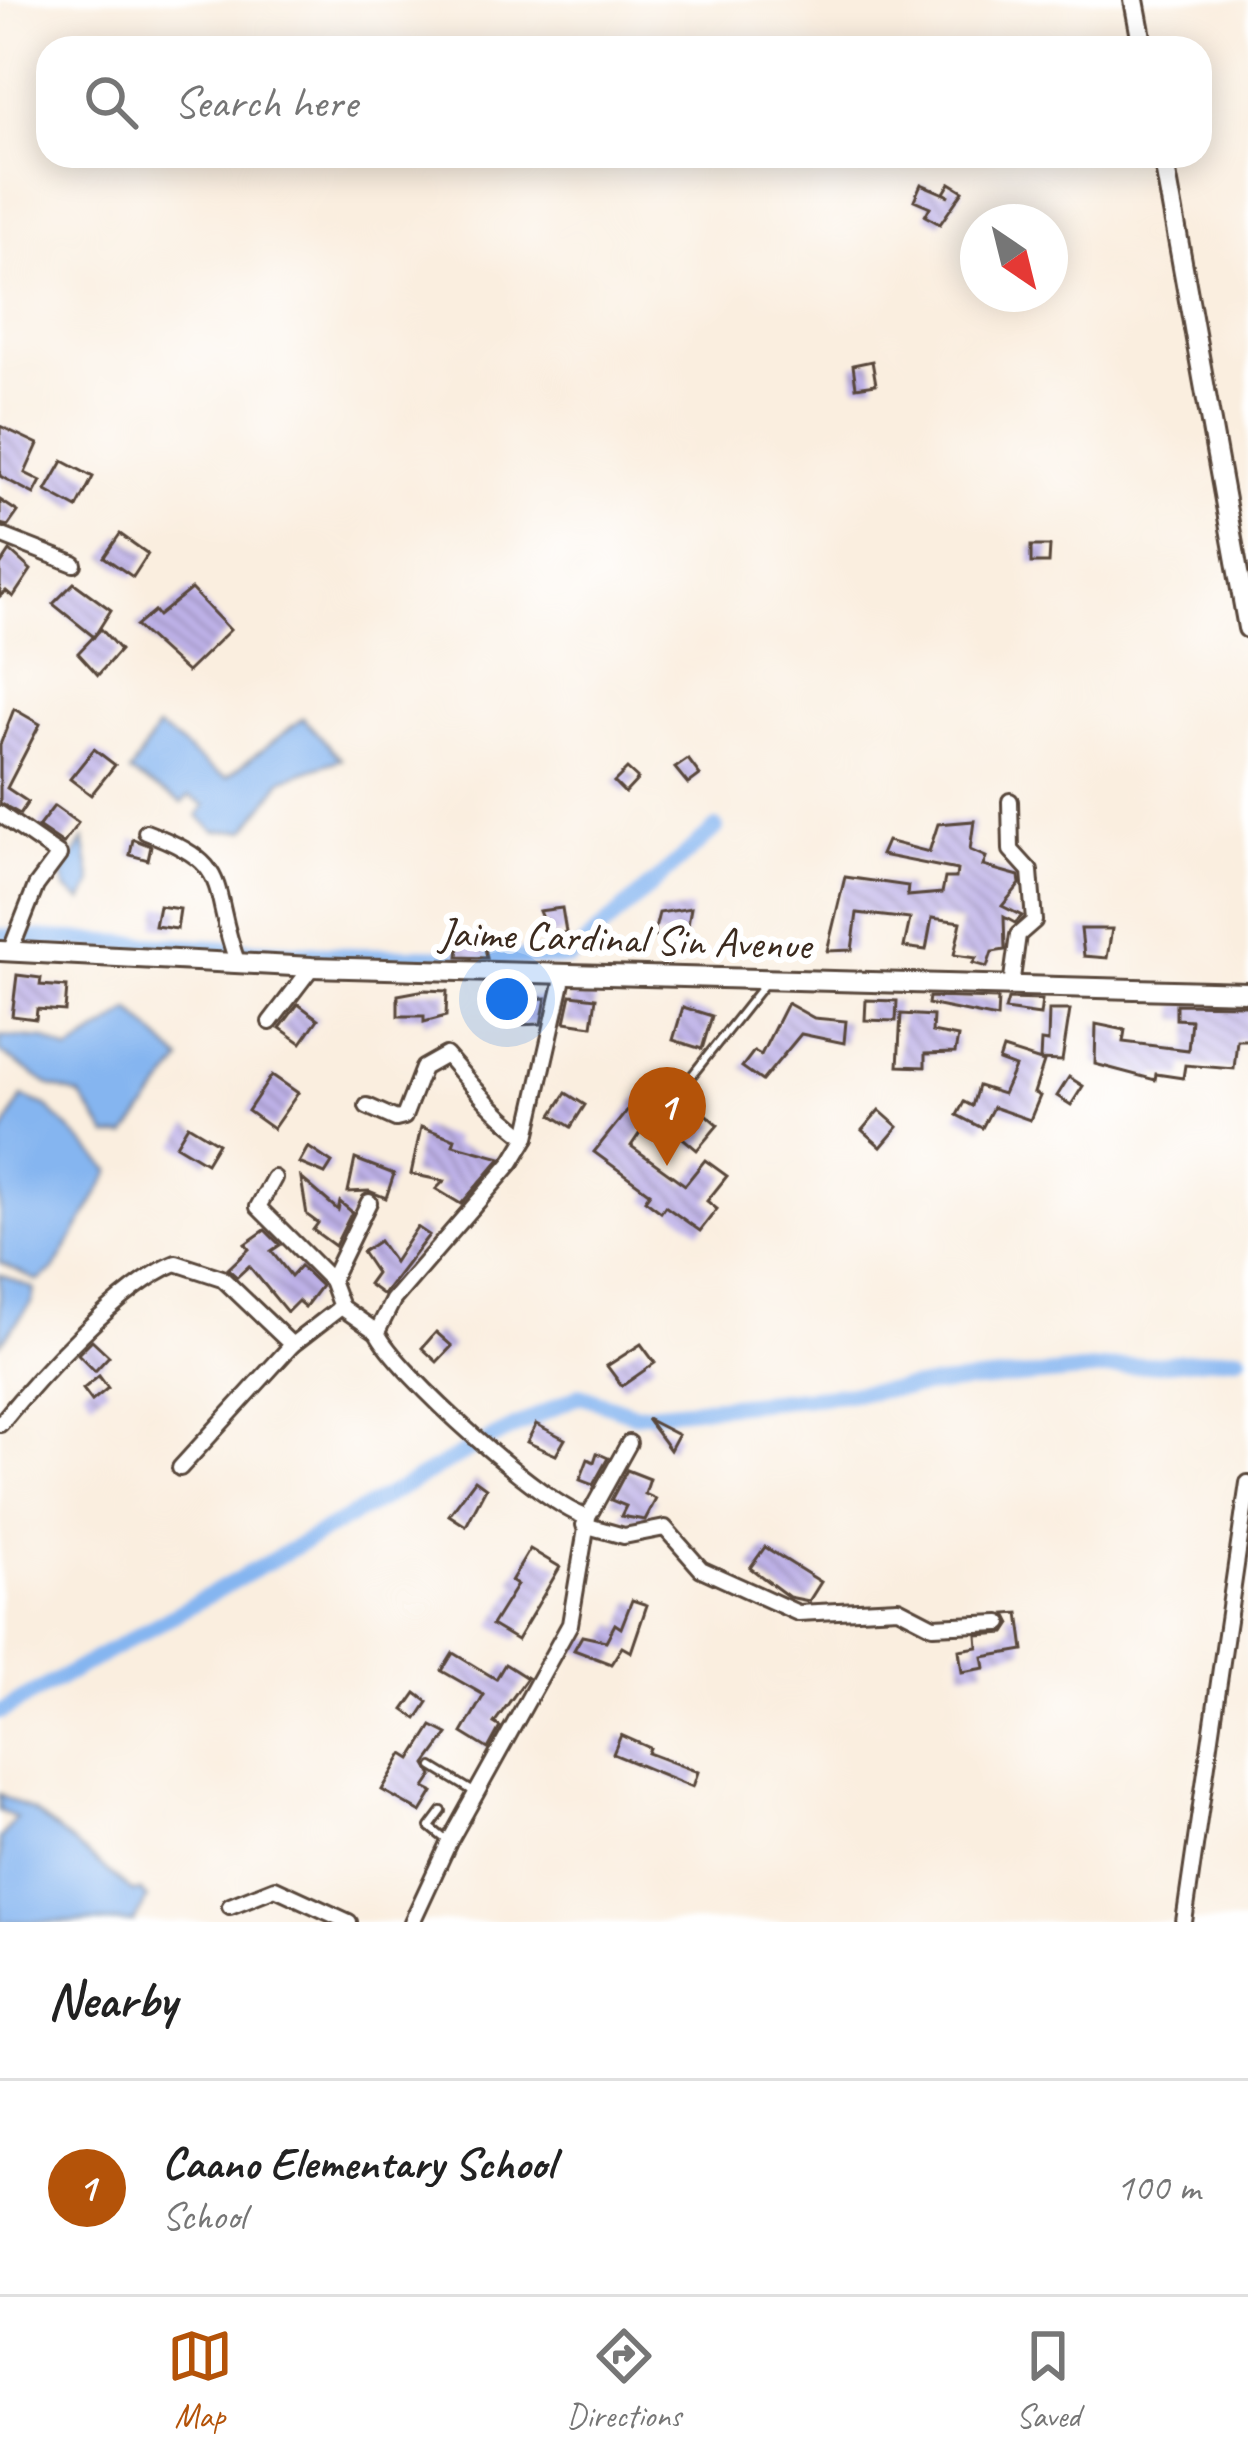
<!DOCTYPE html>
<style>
body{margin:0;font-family:Caveat,sans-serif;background:#f2f2f2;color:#222}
.compass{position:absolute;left:960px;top:204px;width:108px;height:108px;border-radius:50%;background:#fff;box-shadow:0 6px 30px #0003;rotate:145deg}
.you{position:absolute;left:507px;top:999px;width:42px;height:42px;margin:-30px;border:9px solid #fff;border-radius:50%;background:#1a73e8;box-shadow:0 0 0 18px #1a73e833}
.badge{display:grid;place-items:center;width:78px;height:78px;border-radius:50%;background:#b45309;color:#fff;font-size:39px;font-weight:700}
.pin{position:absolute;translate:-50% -99px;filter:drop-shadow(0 3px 6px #0008)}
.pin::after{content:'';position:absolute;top:63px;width:42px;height:36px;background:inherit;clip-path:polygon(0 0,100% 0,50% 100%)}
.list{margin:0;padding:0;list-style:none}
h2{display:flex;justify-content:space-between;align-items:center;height:156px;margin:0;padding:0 48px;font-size:51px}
h2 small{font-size:39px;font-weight:400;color:#767676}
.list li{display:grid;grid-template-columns:78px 1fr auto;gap:36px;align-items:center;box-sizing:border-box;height:216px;padding:0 48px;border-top:3px solid #e0e0e0}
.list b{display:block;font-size:45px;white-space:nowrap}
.list p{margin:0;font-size:39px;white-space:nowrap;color:#767676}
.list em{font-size:39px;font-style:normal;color:#767676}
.icon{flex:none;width:66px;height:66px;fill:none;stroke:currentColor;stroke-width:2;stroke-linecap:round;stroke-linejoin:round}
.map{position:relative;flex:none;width:1248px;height:1922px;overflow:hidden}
.search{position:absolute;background:#fff;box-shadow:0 6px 30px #0003;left:36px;right:36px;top:36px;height:132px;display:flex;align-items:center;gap:30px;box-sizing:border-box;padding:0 42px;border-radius:36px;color:#767676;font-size:45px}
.sheet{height:372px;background:#fff}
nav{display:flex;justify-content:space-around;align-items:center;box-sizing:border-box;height:168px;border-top:3px solid #e0e0e0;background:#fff;font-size:33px;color:#767676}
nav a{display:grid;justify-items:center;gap:6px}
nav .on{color:#b45309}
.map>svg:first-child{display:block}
.water{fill:#85b5f0;stroke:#607087;stroke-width:3}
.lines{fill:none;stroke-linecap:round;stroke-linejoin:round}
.canal{stroke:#85b5f0;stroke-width:16}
.building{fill:url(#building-back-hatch)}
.service-casing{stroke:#58473b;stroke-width:12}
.minor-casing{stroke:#58473b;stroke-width:20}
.secondary-casing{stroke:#58473b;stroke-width:24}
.service{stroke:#fff;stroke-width:6}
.minor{stroke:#fff;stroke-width:14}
.secondary{stroke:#fff;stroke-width:18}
.labels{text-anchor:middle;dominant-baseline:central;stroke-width:12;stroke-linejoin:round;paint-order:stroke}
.street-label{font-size:42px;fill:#3b2a1e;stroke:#fff}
</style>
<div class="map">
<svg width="1248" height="1922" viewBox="0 0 1248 1922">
<defs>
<pattern id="building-back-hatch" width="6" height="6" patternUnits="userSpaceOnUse" patternTransform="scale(3)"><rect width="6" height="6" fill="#bdb1e7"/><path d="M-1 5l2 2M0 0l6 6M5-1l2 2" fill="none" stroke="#9b90bb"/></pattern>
</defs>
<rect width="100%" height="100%" fill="#fff"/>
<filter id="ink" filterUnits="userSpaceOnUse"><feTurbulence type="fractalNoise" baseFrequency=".00833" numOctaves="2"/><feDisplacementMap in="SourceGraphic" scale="24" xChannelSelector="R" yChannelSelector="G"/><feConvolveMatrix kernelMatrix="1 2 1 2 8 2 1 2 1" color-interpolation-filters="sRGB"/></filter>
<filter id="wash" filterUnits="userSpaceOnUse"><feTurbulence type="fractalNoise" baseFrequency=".004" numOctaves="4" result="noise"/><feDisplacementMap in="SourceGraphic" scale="48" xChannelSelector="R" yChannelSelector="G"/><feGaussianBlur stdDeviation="2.7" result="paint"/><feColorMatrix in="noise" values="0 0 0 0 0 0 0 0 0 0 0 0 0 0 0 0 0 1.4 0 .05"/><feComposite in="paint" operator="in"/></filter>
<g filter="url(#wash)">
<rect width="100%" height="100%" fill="#faeedf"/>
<!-- water -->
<g class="water">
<path d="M303 718 341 759 283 779 246 830 215 831 198 816 205 805 189 796 182 803 130 773 157 728C184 741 198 766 227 777Z"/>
<polygon points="84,839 92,884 82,901 66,889 62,875"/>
<polygon points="131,1011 182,1061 126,1136 108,1136 80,1095 50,1086 0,1052 0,1036 45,1039 69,1052"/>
<polygon points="22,1097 46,1106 111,1171 54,1270 38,1281 0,1262 0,1139"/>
<polygon points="0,1274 34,1289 32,1302 0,1344"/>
<polygon points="0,1794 34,1812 133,1892 140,1891 147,1899 134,1922 0,1922 0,1839 16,1818 0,1811"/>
</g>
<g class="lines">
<!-- canal -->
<g class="canal">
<polyline points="0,936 347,955 569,958 716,828"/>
<polyline points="488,1440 580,1395 635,1414 1239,1356"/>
<polyline points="0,1712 480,1444"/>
</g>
</g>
<g id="blocks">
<!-- building -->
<g class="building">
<polygon points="950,183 963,191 940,224 925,216 930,207 914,200 921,184 949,196 944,193"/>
<polygon points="872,361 876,384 856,387 853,365"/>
<polygon points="0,426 38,444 25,473 41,481 34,494 0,476"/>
<polygon points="63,461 93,477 77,508 46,491"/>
<polygon points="0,500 18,512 8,526 0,524"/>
<polygon points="120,534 148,554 133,577 104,557"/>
<polygon points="1031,546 1050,546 1049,563 1031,563"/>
<polygon points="10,551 31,570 13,597 6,591 0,596 0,566"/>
<polygon points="74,583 111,610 94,637 53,604"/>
<polygon points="191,589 230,630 187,672 136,626 154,611 158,616"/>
<polygon points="101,629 120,650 98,675 78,653"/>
<polygon points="14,709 40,724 7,788 28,802 20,814 0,803 0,745"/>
<polygon points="94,749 115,765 91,795 70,779"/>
<polygon points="688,759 700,775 688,784 675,768"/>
<polygon points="627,769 638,779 625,793 614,782"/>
<polygon points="54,806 78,823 63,844 38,827"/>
<polygon points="974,821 970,850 986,857 983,866 1019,876 1020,884 1002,906 1022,916 1015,923 1004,917 1005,950 992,952 987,967 973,963 976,958 954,955 961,922 932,918 926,950 904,947 910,919 857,913 852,950 827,951 845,877 908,886 907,896 942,893 945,878 956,878 957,870 881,855 887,841 929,852 938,824"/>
<polygon points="133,839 151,846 148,860 130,855"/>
<polygon points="159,906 180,909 177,929 155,926"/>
<polygon points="562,908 566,932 550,938 539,911"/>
<polygon points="691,908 686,936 653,937 659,913"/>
<polygon points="1081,929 1112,929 1107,958 1084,956"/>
<polygon points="460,934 483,937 487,958 458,957"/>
<polygon points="17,975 41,978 40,985 67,987 65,1011 37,1009 36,1019 12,1016"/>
<polygon points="425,990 447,991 446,1016 424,1022 424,1016 398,1016 398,995"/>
<polygon points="571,995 596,998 592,1026 565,1022"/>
<polygon points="929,997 998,999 997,1018 928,1004"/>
<polygon points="546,998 541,1024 517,1025 517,999"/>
<polygon points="1008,999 1042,1000 1040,1015 1005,1010"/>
<polygon points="866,1000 897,1001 896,1021 865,1020"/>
<polygon points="787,1003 814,1018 846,1021 844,1043 801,1034 762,1081 742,1067 754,1051 761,1055"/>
<polygon points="298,1004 318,1019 301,1043 280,1028"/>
<polygon points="1176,1004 1248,1005 1248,1040 1237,1040 1234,1069 1185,1065 1183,1078 1156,1074 1155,1080 1095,1064 1096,1024 1125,1030 1123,1042 1188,1050 1191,1020 1176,1019"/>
<polygon points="683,1007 712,1016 702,1049 673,1040"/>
<polygon points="1049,1010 1070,1010 1062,1061 1040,1060 1041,1041 1048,1042"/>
<polygon points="901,1014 933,1016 932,1032 958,1037 955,1053 925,1054 925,1067 898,1066"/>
<polygon points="1003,1049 1044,1062 1034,1093 1040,1096 1030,1120 993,1107 982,1128 957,1115 964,1102 972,1106 978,1086 1003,1094 1015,1067 999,1061"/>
<polygon points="272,1075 298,1093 273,1129 248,1111"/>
<polygon points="1069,1077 1083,1086 1071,1105 1057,1096"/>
<polygon points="566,1093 585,1105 571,1127 552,1115"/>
<polygon points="641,1093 658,1106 631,1146 685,1185 705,1160 727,1176 707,1201 717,1209 700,1231 665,1206 661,1212 645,1200 650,1193 594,1152"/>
<polygon points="688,1099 718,1125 697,1150 666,1124"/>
<polygon points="879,1110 898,1127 881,1147 862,1130"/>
<polygon points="188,1125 218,1143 206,1163 176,1145"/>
<polygon points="421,1127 455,1139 453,1145 501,1158 461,1204 436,1189 444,1181 411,1174"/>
<polygon points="308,1147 332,1163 325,1174 299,1163"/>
<polygon points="355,1159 394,1174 386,1198 369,1191 348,1192"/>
<polygon points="301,1178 338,1210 340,1202 352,1212 335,1246 313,1230 318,1223 307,1215"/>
<polygon points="417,1227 429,1235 383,1295 368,1284 376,1273 362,1252 379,1241 394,1262"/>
<polygon points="265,1230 280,1245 271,1251 291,1276 300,1266 321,1286 305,1307 298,1301 287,1312 249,1266 237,1277 228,1269 249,1249 245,1244"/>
<polygon points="436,1332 452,1346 437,1362 422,1348"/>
<polygon points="92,1340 109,1356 95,1371 78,1354"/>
<polygon points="641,1344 655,1363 622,1386 607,1366"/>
<polygon points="99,1376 108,1388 92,1401 83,1389"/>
<polygon points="647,1419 678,1435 670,1450"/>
<polygon points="536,1424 565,1439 556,1455 527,1442"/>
<polygon points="597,1453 608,1458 593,1485 580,1480 588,1459 594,1462"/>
<polygon points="627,1470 650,1479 645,1494 656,1499 645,1520 621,1516 626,1506 611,1500"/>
<polygon points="475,1480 486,1488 466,1526 449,1515"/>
<polygon points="765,1547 821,1582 809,1601 789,1597 750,1568"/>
<polygon points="530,1549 560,1567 517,1640 492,1625 517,1585 511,1581"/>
<polygon points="632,1600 647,1605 631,1652 622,1647 611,1664 574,1650 582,1636 606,1641 615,1624 621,1628"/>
<polygon points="1019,1613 1024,1650 983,1657 985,1668 962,1672 959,1650 978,1647 977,1635 1005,1633 1011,1624 1006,1614"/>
<polygon points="453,1653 496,1679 505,1664 527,1678 494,1723 500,1727 488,1749 462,1733 484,1695 442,1671"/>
<polygon points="416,1693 428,1702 417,1719 404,1710"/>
<polygon points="432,1726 448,1734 426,1764 433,1776 425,1788 433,1792 421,1812 382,1790 403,1754 411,1759"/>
<polygon points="621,1735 650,1748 648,1753 698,1772 693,1787 613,1754"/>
</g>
</g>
</g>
<g filter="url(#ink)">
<use href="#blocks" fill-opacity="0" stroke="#58473b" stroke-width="3"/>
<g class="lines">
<defs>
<g id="service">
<polyline points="655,1122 766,982"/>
<polyline points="433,1767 474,1792"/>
<polyline points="442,1811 430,1827 446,1840"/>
</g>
<g id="minor">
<polyline points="0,535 74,564"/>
<polyline points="1010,801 1011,850 1030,871 1034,921 1018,935 1011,986"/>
<polyline points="0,814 59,855 36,886 10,952"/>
<path d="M146 832C237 866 208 885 238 964"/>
<polyline points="270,1022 312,967"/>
<path d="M367 1106 396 1119 404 1117 423 1068 446 1055C473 1086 493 1113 527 1137"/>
<polyline points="274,1178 258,1207 331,1280"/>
<polyline points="341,1307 331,1280 369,1202"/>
<path d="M0 1424C37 1378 123 1284 176 1263L222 1278 292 1345 341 1307 377 1332"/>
<polyline points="180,1468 292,1345"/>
<polyline points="588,1517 629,1443"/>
<polyline points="584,1525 624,1536 665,1528 701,1569 798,1613 898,1608 933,1626 1000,1623"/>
<polyline points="230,1906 275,1888 349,1922"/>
<path d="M412 1922 449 1842 570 1624 588 1517C548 1510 394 1370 377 1332L393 1300 512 1162 527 1137 564 974"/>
<polyline points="1184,1922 1248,1483"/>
</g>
<g id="secondary">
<polyline points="1134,0 1143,48"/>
<polyline points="1163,156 1248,628"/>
<polyline points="0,951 312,967 1248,992"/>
</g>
</defs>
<!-- service casing -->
<use href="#service" class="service-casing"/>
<!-- minor casing -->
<use href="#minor" class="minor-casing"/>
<!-- secondary casing -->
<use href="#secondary" class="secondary-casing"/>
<!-- service -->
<use href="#service" class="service"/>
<!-- minor -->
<use href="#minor" class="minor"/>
<!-- secondary -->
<use href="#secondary" class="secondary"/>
</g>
</g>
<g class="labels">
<!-- street labels -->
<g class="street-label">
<text transform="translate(625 939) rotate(2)">Jaime Cardinal Sin Avenue</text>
</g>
</g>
</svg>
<svg class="compass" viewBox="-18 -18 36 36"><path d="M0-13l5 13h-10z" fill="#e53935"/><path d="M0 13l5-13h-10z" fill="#767676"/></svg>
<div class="you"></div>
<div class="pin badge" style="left:667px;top:1166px">1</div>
<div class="search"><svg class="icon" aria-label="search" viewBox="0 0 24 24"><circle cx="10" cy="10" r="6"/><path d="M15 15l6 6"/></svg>Search here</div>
</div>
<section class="sheet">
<h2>Nearby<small></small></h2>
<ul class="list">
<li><span class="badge">1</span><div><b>Caano Elementary School</b><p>School</p></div><em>100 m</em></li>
</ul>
</section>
<nav>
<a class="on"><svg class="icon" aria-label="map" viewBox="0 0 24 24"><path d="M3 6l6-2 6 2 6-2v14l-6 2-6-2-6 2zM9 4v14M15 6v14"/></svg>Map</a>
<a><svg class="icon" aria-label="directions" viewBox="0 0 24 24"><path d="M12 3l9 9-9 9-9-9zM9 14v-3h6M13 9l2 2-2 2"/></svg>Directions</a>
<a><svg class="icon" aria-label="saved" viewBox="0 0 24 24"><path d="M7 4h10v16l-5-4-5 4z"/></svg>Saved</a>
</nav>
